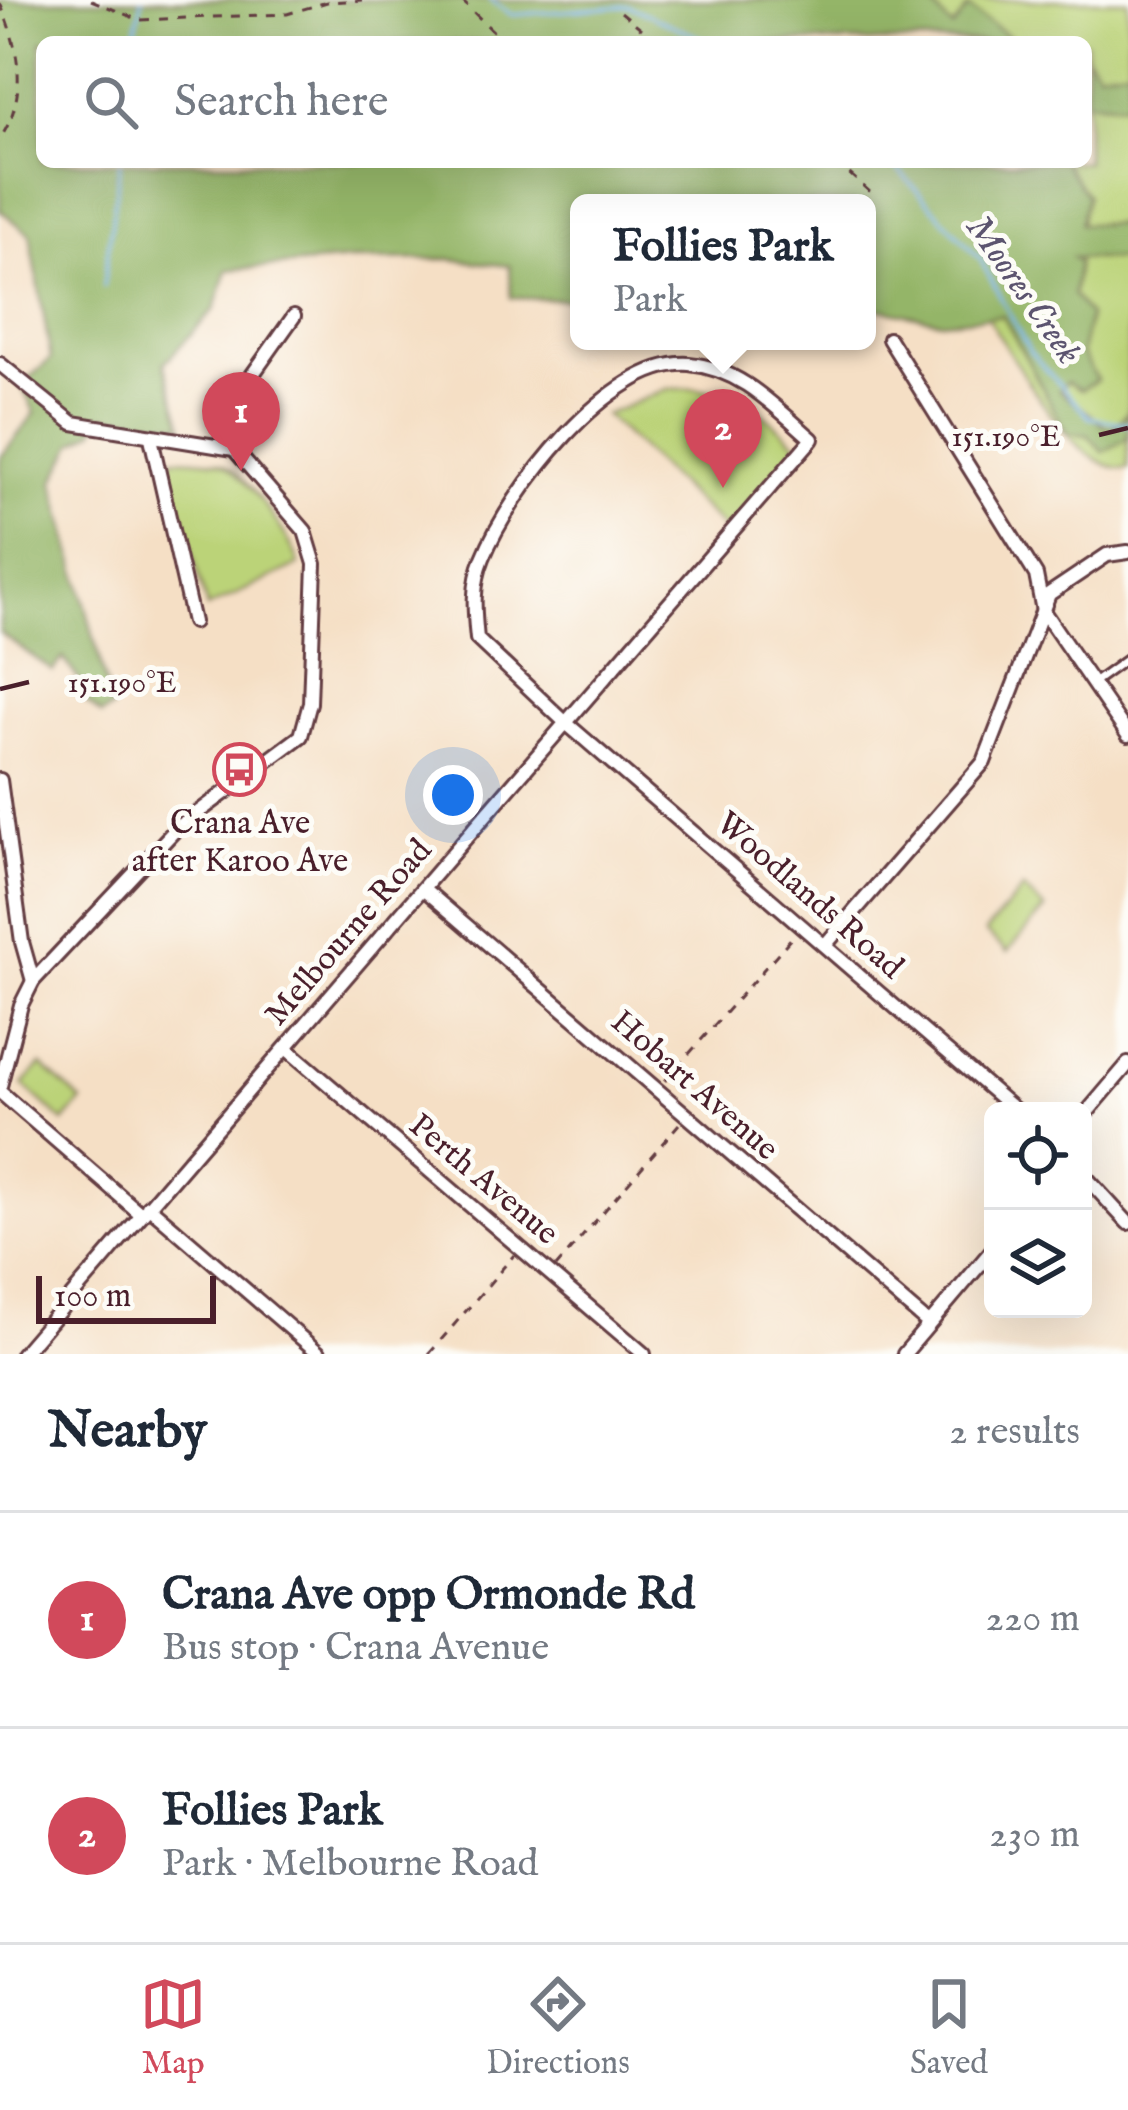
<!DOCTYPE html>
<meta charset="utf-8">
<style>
body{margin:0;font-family:"IM FELL English",serif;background:#f2f2f3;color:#1f2937}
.controls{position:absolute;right:36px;bottom:36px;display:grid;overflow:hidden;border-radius:18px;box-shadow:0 12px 48px #0002}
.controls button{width:108px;height:108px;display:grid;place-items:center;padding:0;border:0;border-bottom:3px solid #e0e1e3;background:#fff;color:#1f2937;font:60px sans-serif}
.scale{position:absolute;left:36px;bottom:30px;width:180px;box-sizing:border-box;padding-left:12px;border:6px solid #4a1f2b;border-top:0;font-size:33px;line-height:42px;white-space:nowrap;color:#4a1f2b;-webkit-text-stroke:9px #fdfcf7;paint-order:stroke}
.you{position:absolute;left:453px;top:795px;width:42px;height:42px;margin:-30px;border:9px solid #fff;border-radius:50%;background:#1a73e8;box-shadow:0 0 0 18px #1a73e833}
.badge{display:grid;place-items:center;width:78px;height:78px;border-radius:50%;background:#d1495b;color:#fff;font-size:39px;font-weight:700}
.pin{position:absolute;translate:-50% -99px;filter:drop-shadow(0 3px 6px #0008)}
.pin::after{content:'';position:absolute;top:63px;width:42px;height:36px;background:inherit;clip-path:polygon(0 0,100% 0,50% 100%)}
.popup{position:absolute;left:570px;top:194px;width:306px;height:156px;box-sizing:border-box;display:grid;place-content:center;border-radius:18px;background:#fff;filter:drop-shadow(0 3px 9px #0005);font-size:39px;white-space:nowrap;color:#747a83}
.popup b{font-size:45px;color:#1f2937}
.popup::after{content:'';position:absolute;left:50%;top:100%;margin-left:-24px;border:24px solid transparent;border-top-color:#fff}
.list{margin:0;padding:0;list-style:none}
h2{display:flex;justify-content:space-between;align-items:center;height:156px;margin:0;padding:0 48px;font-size:51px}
h2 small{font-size:39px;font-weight:400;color:#747a83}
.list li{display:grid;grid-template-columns:78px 1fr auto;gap:36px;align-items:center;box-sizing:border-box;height:216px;padding:0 48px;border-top:3px solid #e0e1e3}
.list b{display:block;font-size:45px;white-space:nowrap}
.list p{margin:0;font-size:39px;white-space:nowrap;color:#747a83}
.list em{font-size:39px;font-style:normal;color:#747a83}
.icon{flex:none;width:66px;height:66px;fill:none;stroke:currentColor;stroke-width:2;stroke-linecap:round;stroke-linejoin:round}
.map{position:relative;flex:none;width:1128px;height:1354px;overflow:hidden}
.search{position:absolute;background:#fff;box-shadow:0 12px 48px #0002;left:36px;right:36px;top:36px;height:132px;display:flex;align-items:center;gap:30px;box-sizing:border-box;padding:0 42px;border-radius:18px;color:#747a83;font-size:45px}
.sheet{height:588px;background:#fff}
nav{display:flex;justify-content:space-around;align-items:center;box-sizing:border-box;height:168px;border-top:3px solid #e0e1e3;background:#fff;font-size:33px;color:#747a83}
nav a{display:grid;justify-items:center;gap:6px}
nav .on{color:#d1495b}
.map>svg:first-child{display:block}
.green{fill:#bbd378;stroke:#827952;stroke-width:3}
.forest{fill:#94b568;stroke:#6f6a4a;stroke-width:3}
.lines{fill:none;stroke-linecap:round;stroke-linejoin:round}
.stream{stroke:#7cb6ed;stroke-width:3}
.service-casing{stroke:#643c42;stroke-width:12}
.minor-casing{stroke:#643c42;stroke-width:18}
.path{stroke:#643c42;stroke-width:3;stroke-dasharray:9 9;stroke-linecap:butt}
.service{stroke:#fff;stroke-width:6}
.minor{stroke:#fff;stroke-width:12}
.ticks{fill:none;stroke:#4a1f2b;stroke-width:4.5}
.labels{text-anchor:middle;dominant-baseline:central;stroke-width:10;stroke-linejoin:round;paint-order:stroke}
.poi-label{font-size:33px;fill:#4a1f2b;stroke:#fdfcf7}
.street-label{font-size:33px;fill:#4a1f2b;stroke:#fdfcf7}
.water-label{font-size:36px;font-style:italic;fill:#5c546f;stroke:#fdfcf7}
.ticks-label{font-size:30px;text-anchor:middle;fill:#4a1f2b;stroke:#fdfcf7;stroke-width:10;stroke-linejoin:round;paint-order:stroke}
</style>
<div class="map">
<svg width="1128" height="1354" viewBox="0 0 1128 1354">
<rect width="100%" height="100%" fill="#fdfcf7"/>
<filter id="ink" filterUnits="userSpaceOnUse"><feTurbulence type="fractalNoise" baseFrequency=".00833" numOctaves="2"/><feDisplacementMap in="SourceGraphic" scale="24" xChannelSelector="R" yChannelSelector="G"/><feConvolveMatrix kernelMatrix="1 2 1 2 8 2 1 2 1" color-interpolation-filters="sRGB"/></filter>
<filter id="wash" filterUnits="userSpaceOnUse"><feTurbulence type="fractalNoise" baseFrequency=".004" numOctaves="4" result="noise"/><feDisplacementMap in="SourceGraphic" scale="48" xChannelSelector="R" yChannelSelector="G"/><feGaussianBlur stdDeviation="2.7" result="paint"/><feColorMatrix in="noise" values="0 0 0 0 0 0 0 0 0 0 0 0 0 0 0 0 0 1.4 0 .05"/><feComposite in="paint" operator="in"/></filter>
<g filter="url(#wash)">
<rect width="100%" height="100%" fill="#f5dfc5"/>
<!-- green -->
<g class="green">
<path d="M926 0H1128V468C1074 475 1015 358 987 317L1057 312 1087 196 1063 162H1086V42H965Z"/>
<path d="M667 389C735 385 751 403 799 445L727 531 605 415Z"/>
<path d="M174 458C189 459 209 458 223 464 245 474 295 542 299 565L207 608 169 465Z"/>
<polygon points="1023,889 1045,909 1007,952 985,932"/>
<polygon points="41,1065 82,1101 64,1122 23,1085"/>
</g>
<!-- forest -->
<g class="forest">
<polygon points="0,0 926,0 953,28 968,8 1017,42 42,42 42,162 1063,162 1087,196 1080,224 1128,224 1128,260 1073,258 1078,262 1073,295 1089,316 1081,353 1097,380 1081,390 1067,382 1059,390 1105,426 1115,427 1128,411 1128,438 1103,452 1088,435 1067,433 1003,316 941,321 867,306 867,203 579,203 579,300 511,298 510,266 449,259 351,260 227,270 215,309 164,363 183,425 104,415 94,431 74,443 54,482 112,708 101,715 78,694 84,687 63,658 53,671 0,633 0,458 35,413 21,385 51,359 30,234 0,210"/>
<polygon points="1086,55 1098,71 1128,67 1128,104 1086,101"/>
</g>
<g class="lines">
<!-- stream -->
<g class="stream">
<polyline points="490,0 512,15 629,6 710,42"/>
<polyline points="133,42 142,0"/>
<polyline points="891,162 980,259 1030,352 1089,417 1128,424"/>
<polyline points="103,287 120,162"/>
</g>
</g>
</g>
<g filter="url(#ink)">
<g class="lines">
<defs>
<polyline id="service" points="1093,683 1128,658"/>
<g id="minor">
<polyline points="889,339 1036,575 1043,611 1128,735"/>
<polyline points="0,364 73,423 234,449 305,531 315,564 310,703 301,736 176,829 33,981 21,1005 0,1086"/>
<polyline points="151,438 193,622"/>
<polyline points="234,449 248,381 294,316"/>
<polyline points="0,780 22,942 33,981"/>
<polyline points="424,889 929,1324"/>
<polyline points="826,944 984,762 1049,594 1107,555 1128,552"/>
<polyline points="286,1048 644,1354"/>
<polyline points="0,1092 141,1214"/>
<polyline points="1083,1117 1128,1064"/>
<polyline points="1083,1174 1128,1223"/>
<polyline points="148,1206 320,1354"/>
<path d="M22 1354C283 1048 548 743 812 439 775 407 740 368 689 364 610 359 509 493 483 558 472 585 474 610 477 639L566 723 1016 1111"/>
<polyline points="904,1354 993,1249"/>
</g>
</defs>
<!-- service casing -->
<use href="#service" class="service-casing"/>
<!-- minor casing -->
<use href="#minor" class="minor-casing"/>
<!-- path -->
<g class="path">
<polyline points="91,0 139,20 287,14 327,2 362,0"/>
<polyline points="461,0 497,35 522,42"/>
<path d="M0 3C19 49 29 94 0 139"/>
<polyline points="621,12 642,29 647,42"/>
<polyline points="836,162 870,192 874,216 867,228"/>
<polyline points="665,1081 794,935"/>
<polyline points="556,1267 679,1124"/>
<polyline points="429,1354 514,1255"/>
</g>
<!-- service -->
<use href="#service" class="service"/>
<!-- minor -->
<use href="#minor" class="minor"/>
</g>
</g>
<!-- ticks -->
<path class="ticks" d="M1099 435 1128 428M0 689 29 682"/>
<!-- icons -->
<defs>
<symbol id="bus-ring" viewBox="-11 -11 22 22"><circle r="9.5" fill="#fdfcf7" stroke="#d1495b" stroke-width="1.5"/><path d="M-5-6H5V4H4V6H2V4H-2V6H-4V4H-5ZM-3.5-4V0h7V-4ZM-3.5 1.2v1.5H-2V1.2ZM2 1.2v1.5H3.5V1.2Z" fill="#d1495b"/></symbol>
</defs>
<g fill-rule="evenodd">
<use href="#bus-ring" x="210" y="740" width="59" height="59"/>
</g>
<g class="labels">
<!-- poi labels -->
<g class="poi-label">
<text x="240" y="824">Crana Ave<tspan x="240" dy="38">after Karoo Ave</tspan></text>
</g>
<!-- street labels -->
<g class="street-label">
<text transform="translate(809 896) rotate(41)">Woodlands Road</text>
<text transform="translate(349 933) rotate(-49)">Melbourne Road</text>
<text transform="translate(694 1086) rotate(41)">Hobart Avenue</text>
<text transform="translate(483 1180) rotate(40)">Perth Avenue</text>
</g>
<!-- water labels -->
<g class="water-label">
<text transform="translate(1023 290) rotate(55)">Moores Creek</text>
</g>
</g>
<g class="ticks-label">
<text x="1006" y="446">151.190°E</text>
<text x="122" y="692">151.190°E</text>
</g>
</svg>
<div class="controls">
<button><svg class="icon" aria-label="locate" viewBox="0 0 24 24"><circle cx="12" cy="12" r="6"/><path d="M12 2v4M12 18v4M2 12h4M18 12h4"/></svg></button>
<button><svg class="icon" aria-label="layers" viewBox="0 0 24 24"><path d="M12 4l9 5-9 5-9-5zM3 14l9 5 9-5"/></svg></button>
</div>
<div class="scale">100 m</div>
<div class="you"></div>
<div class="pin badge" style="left:241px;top:471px">1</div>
<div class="pin badge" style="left:723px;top:488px">2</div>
<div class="popup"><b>Follies Park</b>Park</div>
<div class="search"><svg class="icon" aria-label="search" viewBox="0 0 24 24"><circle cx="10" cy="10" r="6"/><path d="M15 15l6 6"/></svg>Search here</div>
</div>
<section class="sheet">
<h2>Nearby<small>2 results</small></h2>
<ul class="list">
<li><span class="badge">1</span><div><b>Crana Ave opp Ormonde Rd</b><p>Bus stop · Crana Avenue</p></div><em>220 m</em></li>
<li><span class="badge">2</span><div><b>Follies Park</b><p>Park · Melbourne Road</p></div><em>230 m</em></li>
</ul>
</section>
<nav>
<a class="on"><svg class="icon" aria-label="map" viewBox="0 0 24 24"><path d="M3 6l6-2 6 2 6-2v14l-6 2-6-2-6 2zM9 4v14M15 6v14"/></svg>Map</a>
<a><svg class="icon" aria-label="directions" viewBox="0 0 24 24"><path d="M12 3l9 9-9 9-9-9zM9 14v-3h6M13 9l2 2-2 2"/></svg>Directions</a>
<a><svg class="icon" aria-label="saved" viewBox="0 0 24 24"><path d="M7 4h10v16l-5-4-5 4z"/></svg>Saved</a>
</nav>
